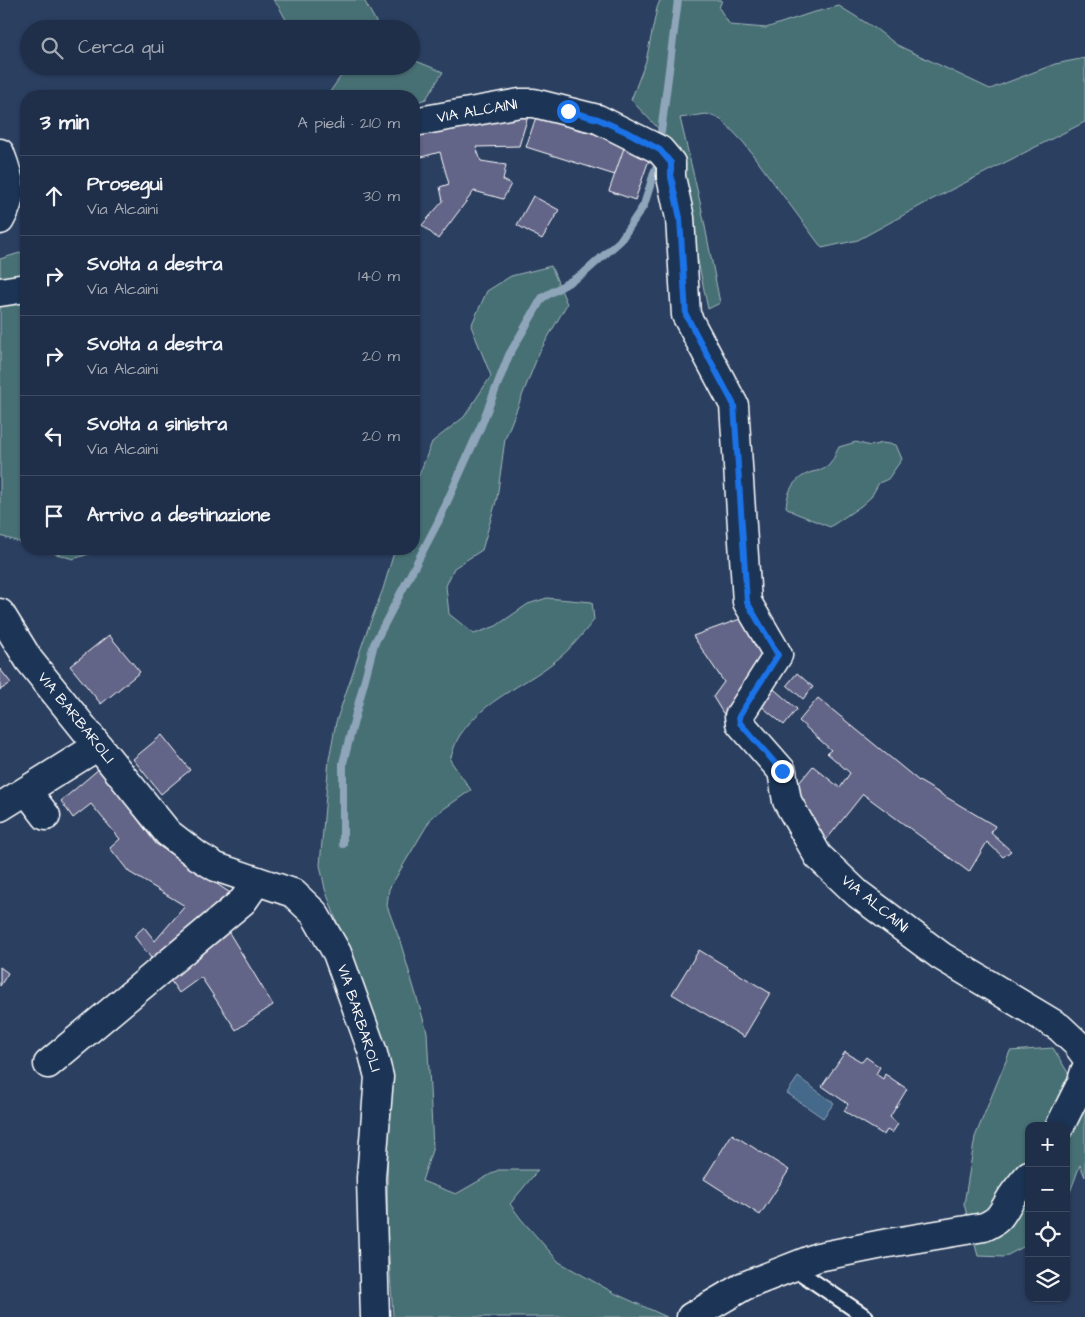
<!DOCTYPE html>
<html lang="it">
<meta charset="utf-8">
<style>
body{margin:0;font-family:"Architects Daughter",sans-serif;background:#2d3b53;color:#f1f3f6}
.controls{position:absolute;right:15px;bottom:15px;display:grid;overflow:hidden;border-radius:10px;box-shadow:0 1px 4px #0004}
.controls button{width:45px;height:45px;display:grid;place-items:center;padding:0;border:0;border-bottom:1px solid #3d4a61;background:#202f49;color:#f1f3f6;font:25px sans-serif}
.stop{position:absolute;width:15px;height:15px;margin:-11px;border:4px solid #1a73e8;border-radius:50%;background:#fff}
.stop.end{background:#1a73e8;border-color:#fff;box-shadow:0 1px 5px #0008}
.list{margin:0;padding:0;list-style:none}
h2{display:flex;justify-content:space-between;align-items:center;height:65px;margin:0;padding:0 20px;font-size:21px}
h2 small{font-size:16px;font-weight:400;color:#a2a9b4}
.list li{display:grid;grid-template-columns:32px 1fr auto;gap:15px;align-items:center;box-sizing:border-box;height:80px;padding:0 20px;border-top:1px solid #3d4a61}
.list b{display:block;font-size:19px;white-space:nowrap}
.list p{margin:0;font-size:16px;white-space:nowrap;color:#a2a9b4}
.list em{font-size:16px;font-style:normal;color:#a2a9b4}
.icon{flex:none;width:28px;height:28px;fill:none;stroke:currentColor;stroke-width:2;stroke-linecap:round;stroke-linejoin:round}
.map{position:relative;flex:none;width:1085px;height:1317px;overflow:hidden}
.search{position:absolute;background:#202f49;box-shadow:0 1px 4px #0004;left:20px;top:20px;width:400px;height:55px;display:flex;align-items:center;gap:12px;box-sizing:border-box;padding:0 18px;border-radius:28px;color:#a2a9b4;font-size:19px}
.panel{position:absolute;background:#202f49;box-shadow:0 1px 4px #0004;left:20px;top:90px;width:400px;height:465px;border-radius:20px}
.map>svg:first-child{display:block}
.green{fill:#466f74;stroke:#a2b7ba}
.water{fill:#44698b;stroke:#8fa5b9}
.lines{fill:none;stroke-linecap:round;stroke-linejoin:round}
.stream{stroke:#8fa5b9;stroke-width:8}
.building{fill:#636588;stroke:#fff}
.lane-casing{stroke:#fff;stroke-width:18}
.street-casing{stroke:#fff;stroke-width:31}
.lane{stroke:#1d3557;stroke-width:14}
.street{stroke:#1d3557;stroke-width:28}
.route{stroke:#1a73e8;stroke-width:6}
.labels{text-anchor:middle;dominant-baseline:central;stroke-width:4;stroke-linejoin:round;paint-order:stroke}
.street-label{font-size:15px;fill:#fff;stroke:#1d3557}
</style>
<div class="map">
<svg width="1085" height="1317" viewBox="0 0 1085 1317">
<rect width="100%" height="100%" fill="#2b3f61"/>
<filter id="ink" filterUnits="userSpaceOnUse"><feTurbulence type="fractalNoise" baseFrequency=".02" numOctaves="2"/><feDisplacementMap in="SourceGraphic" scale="10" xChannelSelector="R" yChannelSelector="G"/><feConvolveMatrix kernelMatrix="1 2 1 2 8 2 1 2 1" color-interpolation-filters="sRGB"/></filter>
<g filter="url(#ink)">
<!-- green -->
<g class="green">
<polygon points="273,0 364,0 380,29 291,29 279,7"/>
<polygon points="660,0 722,0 719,8 730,25 766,28 811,13 839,6 876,29 897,45 990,89 1055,64 1085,58 1085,122 931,200 858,240 822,248 744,143 721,119 706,114 680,118 701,206 720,303 708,309 687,208 682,159 656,126 631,100 646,61 657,8"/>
<polygon points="411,59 443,72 426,99 414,103 414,96 327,96 343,73 334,66 411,66"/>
<polygon points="26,251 26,544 0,536 0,259"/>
<path d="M551 266 567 304 539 353 505 439 497 498 482 550 454 568 446 586 449 614 474 634 496 626 528 604 547 598 592 602 594 620C582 635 570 650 554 662 522 687 485 699 460 735 455 742 453 752 450 760L471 790 432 817 389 889 387 906 400 941 427 1032 433 1147 422 1181 456 1194 498 1170H538L510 1204 521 1219 559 1262 616 1294 667 1317H393L387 1228 388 1064 325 889 320 865 321 853 329 759 336 722 364 639 383 589 395 549H414V488L432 442 464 417 491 376 471 326 487 291 511 276Z"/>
<path d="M856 442 870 446 882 443 896 445 902 459 888 479 879 483 871 497 861 506 830 527 795 513 786 507C788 489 794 478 812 472 817 471 823 470 827 467 833 462 835 454 839 447Z"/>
<polygon points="40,549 105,549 73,559"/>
<polygon points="1053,1048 1085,1101 1085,1177 1080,1165 1066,1203 1066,1126 1029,1126 1029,1244 1004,1257 978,1256 964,1204 975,1137 1010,1051"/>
</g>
<!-- water -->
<polygon class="water" points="798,1077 834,1103 823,1118 787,1093"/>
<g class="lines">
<!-- stream -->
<g class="stream">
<polyline points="661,132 678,0"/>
<polyline points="343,844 343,763 374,644 438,522 481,426 509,355 542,298 583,274 620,241 644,205 655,170"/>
</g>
</g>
<!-- building -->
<g class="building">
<polygon points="529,113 519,146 476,147 481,161 506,165 503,180 511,184 503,199 474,191 438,239 422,225 443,201 440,187 449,184 440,152 414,159 414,132"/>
<polygon points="536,117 595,134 597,129 628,140 615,175 526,147"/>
<polygon points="625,145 651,154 635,200 609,191"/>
<polygon points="533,196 559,210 542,239 517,225"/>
<polygon points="740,619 766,661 726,718 713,697 724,682 693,636"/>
<polygon points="109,635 140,672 101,704 70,666"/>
<polygon points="0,669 11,683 0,690"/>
<polygon points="797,673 813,687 803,699 787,685"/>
<polygon points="768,684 797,709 784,725 754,700"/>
<polygon points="818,698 919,781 995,826 991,833 1011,851 1003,857 987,842 969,872 863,794 819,849 806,828 814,817 789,795 813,766 840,788 850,773 827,753 831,750 799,721"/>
<polygon points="162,735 190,770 161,794 133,759"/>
<polygon points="100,768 156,844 238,898 158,967 134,936 144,927 155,941 185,906 129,872 110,848 120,839 91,804 73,818 61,801"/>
<polygon points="225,926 273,1005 236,1030 201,977 179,993 166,974"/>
<polygon points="699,950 770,993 744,1037 672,994"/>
<polygon points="0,967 8,973 0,986"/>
<polygon points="845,1052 862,1062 866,1057 880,1067 876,1074 883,1079 885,1074 907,1089 890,1117 898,1124 892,1133 887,1130 884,1135 844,1111 848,1104 822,1086"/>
<polygon points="732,1134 789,1170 760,1215 704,1179"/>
</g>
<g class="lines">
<defs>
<polyline id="lane" points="792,1267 866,1317"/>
<g id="street">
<polyline points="414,122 520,103 534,103 598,119 660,150 671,163 671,177 680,218 686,315 734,405 747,602 778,655 739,716 740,723 782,771 787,801 818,856 858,894 941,956 1059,1027 1076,1043 1085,1055"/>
<path d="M0 153C10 179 15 195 0 220"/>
<polyline points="0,292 26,288"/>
<polyline points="0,613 29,660 168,833 198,856 216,867 293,893 314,913 337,953 372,1050 379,1077 371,1178 375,1317"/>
<polyline points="27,791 46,816"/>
<polyline points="0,807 98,746"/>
<polyline points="48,1064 243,901 257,881"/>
<polyline points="1060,1126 1081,1084 1085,1071"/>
<path d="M691 1317 744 1286 818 1257 883 1244 984 1227C1001 1220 1002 1213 1011 1198 1016 1190 1023 1182 1029 1175"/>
</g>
</defs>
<!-- lane casing -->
<use href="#lane" class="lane-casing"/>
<!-- street casing -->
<use href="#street" class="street-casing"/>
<!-- lane -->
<use href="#lane" class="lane"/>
<!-- street -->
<use href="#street" class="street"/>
</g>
</g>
<g class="lines" filter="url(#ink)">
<!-- route -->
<polyline class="route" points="568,111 598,119 631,134 660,150 671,163 671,177 680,218 686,315 734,405 747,602 778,655 739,716 740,723 782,771"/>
</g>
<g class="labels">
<!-- street labels -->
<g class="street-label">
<text transform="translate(477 111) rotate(-10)">VIA ALCAINI</text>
<text transform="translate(76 718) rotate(51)">VIA BARBAROLI</text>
<text transform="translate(875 904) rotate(39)">VIA ALCAINI</text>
<text transform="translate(359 1018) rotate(72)">VIA BARBAROLI</text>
</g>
</g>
</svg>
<div class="controls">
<button>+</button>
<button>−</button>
<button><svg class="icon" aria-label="locate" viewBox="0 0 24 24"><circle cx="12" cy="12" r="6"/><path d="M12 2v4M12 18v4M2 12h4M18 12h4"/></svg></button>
<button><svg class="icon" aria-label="layers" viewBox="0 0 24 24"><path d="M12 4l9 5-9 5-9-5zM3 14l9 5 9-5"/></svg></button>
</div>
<div class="stop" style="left:568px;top:111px"></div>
<div class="stop end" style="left:782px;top:771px"></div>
<div class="search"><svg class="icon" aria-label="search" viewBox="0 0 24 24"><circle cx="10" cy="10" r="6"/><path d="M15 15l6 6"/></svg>Cerca qui</div>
<section class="panel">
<h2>3 min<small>A piedi · 210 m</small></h2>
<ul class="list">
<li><svg class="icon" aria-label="ahead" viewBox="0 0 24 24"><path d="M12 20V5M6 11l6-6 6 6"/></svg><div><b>Prosegui</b><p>Via Alcaini</p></div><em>30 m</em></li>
<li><svg class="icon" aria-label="right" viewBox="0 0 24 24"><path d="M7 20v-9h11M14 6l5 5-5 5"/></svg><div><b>Svolta a destra</b><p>Via Alcaini</p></div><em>140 m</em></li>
<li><svg class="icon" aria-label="right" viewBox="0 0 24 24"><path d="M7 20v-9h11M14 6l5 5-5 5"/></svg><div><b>Svolta a destra</b><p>Via Alcaini</p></div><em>20 m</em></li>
<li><svg class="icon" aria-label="left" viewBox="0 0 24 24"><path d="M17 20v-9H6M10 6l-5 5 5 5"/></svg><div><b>Svolta a sinistra</b><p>Via Alcaini</p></div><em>20 m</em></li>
<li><svg class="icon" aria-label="arrive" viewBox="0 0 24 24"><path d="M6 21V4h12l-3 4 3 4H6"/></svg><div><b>Arrivo a destinazione</b></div></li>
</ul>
</section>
</div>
